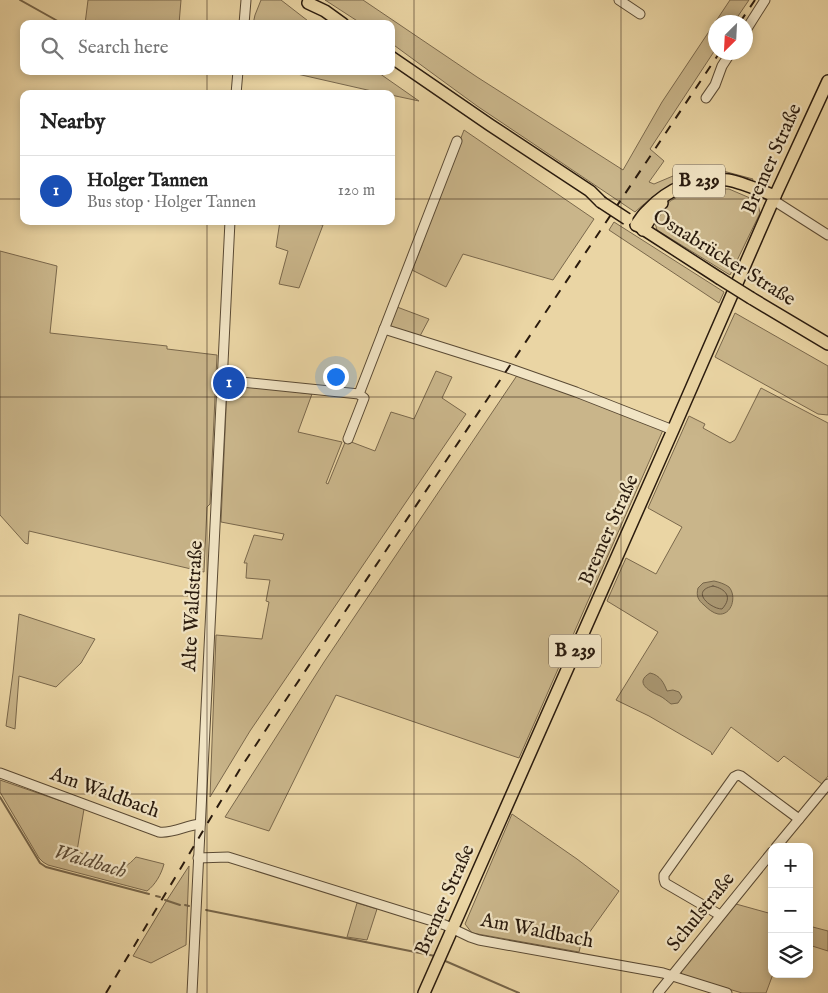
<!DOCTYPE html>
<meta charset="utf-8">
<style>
body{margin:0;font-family:"IM FELL English",serif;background:#f2f2f2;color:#222}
.controls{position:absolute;right:15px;bottom:15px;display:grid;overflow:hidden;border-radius:10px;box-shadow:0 2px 8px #0003}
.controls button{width:45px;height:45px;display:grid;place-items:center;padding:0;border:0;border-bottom:1px solid #e0e0e0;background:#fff;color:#222;font:25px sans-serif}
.compass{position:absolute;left:708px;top:15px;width:45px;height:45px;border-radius:50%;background:#fff;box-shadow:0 2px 8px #0003;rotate:204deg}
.you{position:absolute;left:335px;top:376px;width:18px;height:18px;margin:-12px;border:4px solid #fff;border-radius:50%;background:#1a73e8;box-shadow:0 0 0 8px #1a73e833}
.badge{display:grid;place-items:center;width:32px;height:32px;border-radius:50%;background:#2563eb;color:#fff;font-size:16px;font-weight:700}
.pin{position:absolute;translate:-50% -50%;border:2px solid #fff;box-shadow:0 1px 5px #0006}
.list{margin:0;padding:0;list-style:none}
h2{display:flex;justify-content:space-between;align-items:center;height:65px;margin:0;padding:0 20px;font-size:21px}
h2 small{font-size:16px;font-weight:400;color:#767676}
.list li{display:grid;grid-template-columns:32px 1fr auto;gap:15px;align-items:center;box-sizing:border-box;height:70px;padding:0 20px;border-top:1px solid #e0e0e0}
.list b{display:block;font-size:19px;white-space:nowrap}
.list p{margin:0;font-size:16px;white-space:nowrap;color:#767676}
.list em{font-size:16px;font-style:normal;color:#767676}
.icon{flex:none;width:28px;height:28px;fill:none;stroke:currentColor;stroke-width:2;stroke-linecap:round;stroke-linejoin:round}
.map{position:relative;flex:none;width:828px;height:993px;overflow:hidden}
.search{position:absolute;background:#fff;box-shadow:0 2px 8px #0003;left:20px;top:20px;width:375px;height:55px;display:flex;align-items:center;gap:12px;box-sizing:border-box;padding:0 18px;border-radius:10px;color:#767676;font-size:19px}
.panel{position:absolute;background:#fff;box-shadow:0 2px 8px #0003;left:20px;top:90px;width:375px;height:135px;border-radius:10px}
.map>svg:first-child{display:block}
.green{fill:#c9b58a;stroke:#7a684c}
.water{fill:#a99671;stroke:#766549}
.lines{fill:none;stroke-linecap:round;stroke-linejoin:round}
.shore{stroke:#6a5840;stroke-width:1}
.stream{stroke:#766549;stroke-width:2}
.minor-casing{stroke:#5a4a34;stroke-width:11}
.major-casing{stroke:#2a1b0e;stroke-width:14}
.minor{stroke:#f1e4c4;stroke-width:9}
.major{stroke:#ead5a4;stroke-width:11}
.rail{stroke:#2a1b0e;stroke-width:2;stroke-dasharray:9 9;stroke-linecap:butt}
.major-bridge-casing{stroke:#2a1b0e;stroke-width:14;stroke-linecap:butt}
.major-bridge{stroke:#ead5a4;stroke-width:11}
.grid{fill:none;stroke:#2a1b0e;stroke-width:1;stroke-opacity:0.55}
.labels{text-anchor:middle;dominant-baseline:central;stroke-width:4.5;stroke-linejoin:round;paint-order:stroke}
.shield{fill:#f1e4c4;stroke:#665745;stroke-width:1}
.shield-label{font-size:19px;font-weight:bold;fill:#2a1b0e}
.street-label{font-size:20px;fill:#2a1b0e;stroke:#f1e4c4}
.water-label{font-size:21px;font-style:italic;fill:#5d4c36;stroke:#f1e4c4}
</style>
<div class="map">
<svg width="828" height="993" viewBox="0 0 828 993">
<rect width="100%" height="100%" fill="#ead5a4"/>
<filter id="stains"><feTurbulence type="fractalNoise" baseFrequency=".004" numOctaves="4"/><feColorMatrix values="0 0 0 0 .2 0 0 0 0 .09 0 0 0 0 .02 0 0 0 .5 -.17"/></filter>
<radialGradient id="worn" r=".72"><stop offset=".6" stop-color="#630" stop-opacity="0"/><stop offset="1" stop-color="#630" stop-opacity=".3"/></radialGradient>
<!-- green -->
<g class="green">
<polygon points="88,0 181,0 179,24 85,24"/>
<polygon points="261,0 281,0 312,24 253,24 255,15"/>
<path d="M325 0H363L477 77 623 170 662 102 730 0H749L734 22H716L715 50 650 149 664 161 649 182 654 184 680 173 712 168 753 179 752 182C741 180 729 175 718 174 684 172 659 190 635 212L477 106 391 43V24H362Z"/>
<polygon points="284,71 376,71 419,101 391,95 391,94 385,94"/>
<polygon points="464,130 594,219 553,280 463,254 446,287 412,270 422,245 420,244"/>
<path d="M709 189H729L750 198 758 204 760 213 730 275 657 230 655 223C657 218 659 213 662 209 673 195 692 191 709 189Z"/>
<polygon points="280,221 297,221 323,225 299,288 279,284 288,251 276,247"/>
<polygon points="614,222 724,292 719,303 609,230"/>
<polygon points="0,251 57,266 50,333 167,346 167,349 217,355 210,504 207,507 204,572 29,531 28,544 25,543 0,515"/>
<polygon points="397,307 429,319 420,336 389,327"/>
<polygon points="735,313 828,366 828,415 818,414 715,357"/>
<polygon points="436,371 452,377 442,398 466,414 250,731 210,797 216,635 262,639 269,602 266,601 270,580 246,578 247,563 244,563 254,535 282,540 284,534 221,522 227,388 231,384 312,394 298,432 342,442 326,483 328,484 346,440 375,451 391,412 414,419"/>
<polygon points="518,374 663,430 519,758 336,695 269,831 225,817 324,662"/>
<polygon points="761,388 828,423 828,776 822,784 784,756 778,762 731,727 712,755 711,752 649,716 616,700 658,632 607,601 626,558 656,574 682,527 648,508 689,416 705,424 703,428 730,443 735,440"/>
<polygon points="19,614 95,639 81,663 56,687 19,676 15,729 6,726 13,673"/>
<path d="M0 780 84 809 77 851 110 868C121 871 129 865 136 857L164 864C161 875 155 885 147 891L48 865 43 862 39 858 0 792Z"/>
<polygon points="512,814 577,859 619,891 589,933 587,932 583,936 579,952 472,933 465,924"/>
<polygon points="189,866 186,945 151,963 133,956 165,903"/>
<polygon points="357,903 377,909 367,940 347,937"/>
<polygon points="736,904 772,914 772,974 773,974 766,993 742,993 682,975 681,971"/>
<polygon points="809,926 828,931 828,951 809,945"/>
</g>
<!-- water -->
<g class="water">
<path d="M714 581C719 582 725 584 729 587 737 596 732 616 718 614 713 613 708 609 704 605 698 600 696 596 698 588L703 583Z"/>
<path d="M650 673C660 675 664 683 667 691L673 690 679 692 682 697 678 703 671 704C667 701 664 698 660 696 651 692 633 683 650 673Z"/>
</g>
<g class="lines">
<!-- shore -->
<path class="shore" d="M713 586C726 589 733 597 722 609 711 609 689 591 713 586Z"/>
<!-- stream -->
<g class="stream">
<polyline points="20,0 63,24"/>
<polyline points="0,797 40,863 46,867 149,894"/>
<polyline points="156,896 160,897"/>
<polyline points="165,900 180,905"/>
<polyline points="185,905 189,906"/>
<polyline points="206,910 435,956"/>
<polyline points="443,960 519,993"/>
</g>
<defs>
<g id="minor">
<polyline points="619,0 640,14"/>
<polyline points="244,24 246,0"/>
<polyline points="746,30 765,0"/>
<polyline points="236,94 238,71"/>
<polyline points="706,98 715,85 722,66 731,52"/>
<polyline points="773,200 828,235"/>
<polyline points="384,329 508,368 576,392 673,430"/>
<polyline points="222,380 359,394"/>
<polyline points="348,439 364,398 359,394 457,141"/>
<path d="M0 773 159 832C172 834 187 825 200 824"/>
<polyline points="776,847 828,784"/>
<polyline points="198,858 228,857 445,925 470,937 479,940 663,973 727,993"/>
<polyline points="720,915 665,883 664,879 664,875 734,777 738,775 741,776 799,819"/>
<polyline points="192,993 230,221"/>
<polyline points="658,993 772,852"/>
</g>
<g id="major">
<polyline points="308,3 325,11 343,24"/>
<polyline points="391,57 490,125 590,191 601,202"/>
<path d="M636 225C640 220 643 214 648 210 669 188 697 176 728 180 740 182 762 191 775 196"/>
<polyline points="637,225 719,278"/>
<polyline points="643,230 658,206 662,203"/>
<polyline points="751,298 828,344"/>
<polyline points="424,993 673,430 775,196 828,81"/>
</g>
</defs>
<!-- minor casing -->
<use href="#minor" class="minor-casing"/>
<!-- major casing -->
<use href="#major" class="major-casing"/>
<!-- minor -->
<use href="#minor" class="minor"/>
<!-- major -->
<use href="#major" class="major"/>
<!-- rail -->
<g class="rail">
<polyline points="740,22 755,0"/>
<polyline points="106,993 240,769 269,725 720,52"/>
</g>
<defs>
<g id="major-bridge">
<polyline points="601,202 627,219"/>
<polyline points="719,278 751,298"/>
</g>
</defs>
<!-- major-bridge casing -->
<use href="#major-bridge" class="major-bridge-casing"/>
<!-- major-bridge -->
<use href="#major-bridge" class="major-bridge"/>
</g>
<!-- grid -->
<path class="grid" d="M207 0V24M414 0V993M621 0V993M207 71V94M0 199H24M391 199H828M207 221V993M0 397H828M0 596H828M0 794H828"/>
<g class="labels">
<!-- shield labels -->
<g class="shield">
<rect x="673" y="164.5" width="52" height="33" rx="4"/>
<rect x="549" y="634.5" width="52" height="33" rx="4"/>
</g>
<g class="shield-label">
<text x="699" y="181">B 239</text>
<text x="575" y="651">B 239</text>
</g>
<!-- street labels -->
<g class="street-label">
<text transform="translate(772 159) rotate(-66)">Bremer Straße</text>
<text transform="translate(724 258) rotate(32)">Osnabrücker Straße</text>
<text transform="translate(609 530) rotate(-66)">Bremer Straße</text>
<text transform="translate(193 606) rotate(-87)">Alte Waldstraße</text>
<text transform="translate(105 793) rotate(20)">Am Waldbach</text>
<text transform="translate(445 900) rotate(-66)">Bremer Straße</text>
<text transform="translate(701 912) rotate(-51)">Schulstraße</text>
<text transform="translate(537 931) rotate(11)">Am Waldbach</text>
</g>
<!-- water labels -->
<g class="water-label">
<text transform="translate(90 862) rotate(16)">Waldbach</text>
</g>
</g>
<rect width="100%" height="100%" filter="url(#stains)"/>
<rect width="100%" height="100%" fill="url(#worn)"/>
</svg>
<div class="controls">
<button>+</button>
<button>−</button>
<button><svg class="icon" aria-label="layers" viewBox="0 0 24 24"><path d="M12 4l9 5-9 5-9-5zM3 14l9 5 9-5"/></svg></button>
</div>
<svg class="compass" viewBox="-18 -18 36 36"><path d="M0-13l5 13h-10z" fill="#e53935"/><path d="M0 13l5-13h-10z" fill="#767676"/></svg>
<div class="you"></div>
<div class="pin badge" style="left:229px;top:383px;background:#1a4fb4">1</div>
<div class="search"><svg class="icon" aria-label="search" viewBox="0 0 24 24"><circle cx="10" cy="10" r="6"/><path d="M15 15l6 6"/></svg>Search here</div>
<section class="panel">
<h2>Nearby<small></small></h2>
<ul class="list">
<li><span class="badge" style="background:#1a4fb4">1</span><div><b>Holger Tannen</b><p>Bus stop · Holger Tannen</p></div><em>120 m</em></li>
</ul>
</section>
</div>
